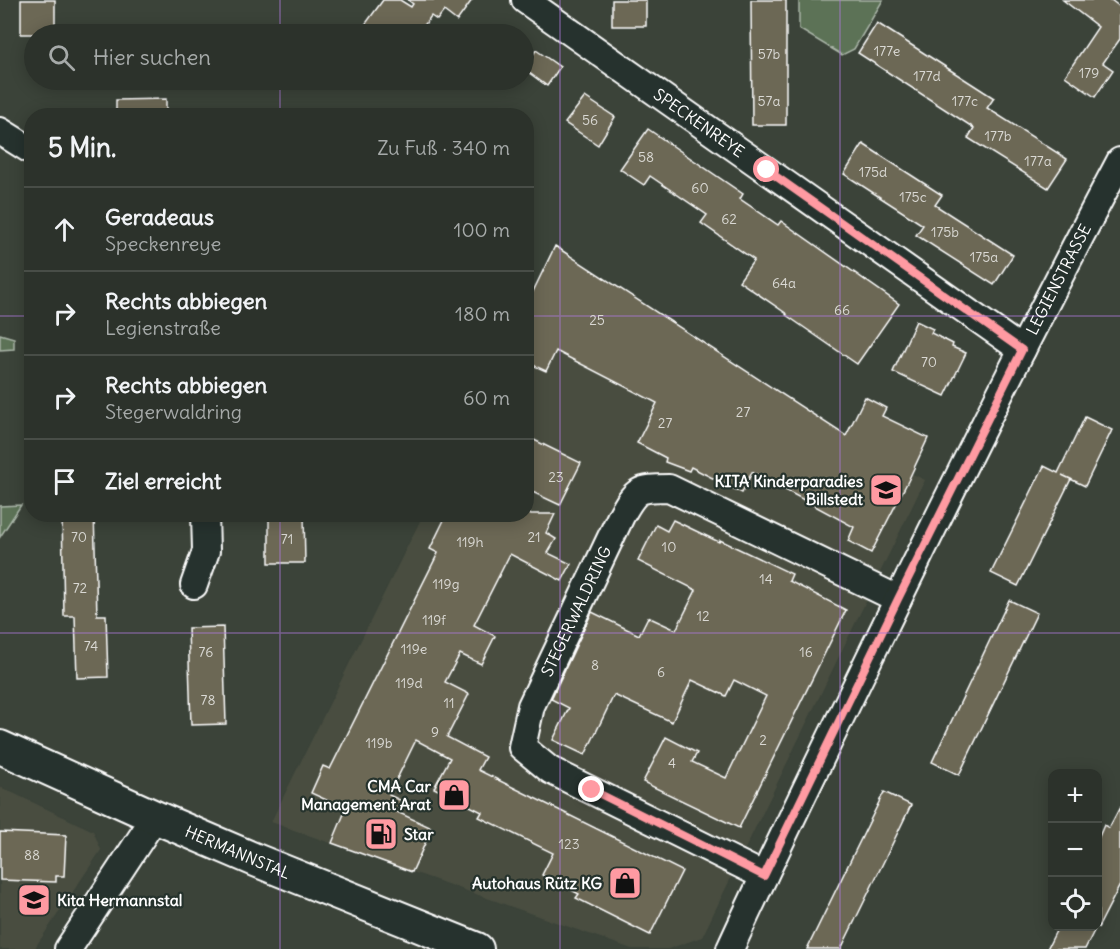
<!DOCTYPE html>
<html lang="de">
<meta charset="utf-8">
<style>
body{margin:0;font-family:Delius,sans-serif;background:#343a33;color:#f1f3f6}
.controls{position:absolute;right:18px;bottom:18px;display:grid;overflow:hidden;border-radius:12px;box-shadow:0 3px 15px #0003}
.controls button{width:54px;height:54px;display:grid;place-items:center;padding:0;border:0;border-bottom:2px solid #484d47;background:#2c322b;color:#f1f3f6;font:30px sans-serif}
.stop{position:absolute;width:18px;height:18px;margin:-14px;border:4px solid #ff9aa2;border-radius:50%;background:#fff}
.stop.end{background:#ff9aa2;border-color:#fff;box-shadow:0 2px 6px #0008}
.list{margin:0;padding:0;list-style:none}
h2{display:flex;justify-content:space-between;align-items:center;height:78px;margin:0;padding:0 24px;font-size:26px}
h2 small{font-size:20px;font-weight:400;color:#a6aaa9}
.list li{display:grid;grid-template-columns:39px 1fr auto;gap:18px;align-items:center;box-sizing:border-box;height:84px;padding:0 24px;border-top:2px solid #484d47}
.list b{display:block;font-size:22px;white-space:nowrap}
.list p{margin:0;font-size:20px;white-space:nowrap;color:#a6aaa9}
.list em{font-size:20px;font-style:normal;color:#a6aaa9}
.icon{flex:none;width:33px;height:33px;fill:none;stroke:currentColor;stroke-width:2;stroke-linecap:round;stroke-linejoin:round}
.map{position:relative;flex:none;width:1120px;height:949px;overflow:hidden}
.search{position:absolute;background:#2c322b;box-shadow:0 3px 15px #0003;left:24px;top:24px;width:510px;height:66px;display:flex;align-items:center;gap:15px;box-sizing:border-box;padding:0 21px;border-radius:33px;color:#a6aaa9;font-size:22px}
.panel{position:absolute;background:#2c322b;box-shadow:0 3px 15px #0003;left:24px;top:108px;width:510px;height:414px;border-radius:24px}
.map>svg:first-child{display:block}
.built{fill:#4a4e41}
.green{fill:#5b7257;stroke:#adb8ab;stroke-width:1.5}
.building{fill:#6c6755;stroke:#fff;stroke-width:1.5}
.lines{fill:none;stroke-linecap:round;stroke-linejoin:round}
.minor-casing{stroke:#fff;stroke-width:30}
.tertiary-casing{stroke:#fff;stroke-width:36}
.minor{stroke:#26332d;stroke-width:26}
.tertiary{stroke:#26332d;stroke-width:32}
.route{stroke:#ff9aa2;stroke-width:8}
.grid{fill:none;stroke:#a976d5;stroke-width:1.5;stroke-opacity:0.55}
.labels{text-anchor:middle;dominant-baseline:central;stroke-width:4.5;stroke-linejoin:round;paint-order:stroke}
.number-label{font-size:14px;fill:#dad9d4}
.street-label{font-size:16px;fill:#fff;stroke:#26332d}
.poi-label{font-size:16px;font-weight:bold;fill:#fff;stroke:#26332d;text-anchor:end}
</style>
<div class="map">
<svg width="1120" height="949" viewBox="0 0 1120 949">
<rect width="100%" height="100%" fill="#3b4339"/>
<filter id="ink" filterUnits="userSpaceOnUse"><feTurbulence type="fractalNoise" baseFrequency=".0167" numOctaves="2"/><feDisplacementMap in="SourceGraphic" scale="12" xChannelSelector="R" yChannelSelector="G"/><feConvolveMatrix kernelMatrix="1 2 1 2 8 2 1 2 1" color-interpolation-filters="sRGB"/></filter>
<g filter="url(#ink)">
<!-- built -->
<g class="built">
<polygon points="555,246 846,436 844,441 925,480 702,937 668,949 632,949 271,822 423,515 526,514 527,306"/>
<polygon points="0,787 93,831 101,850 34,949 0,949"/>
</g>
<!-- green -->
<g class="green">
<polygon points="799,0 883,0 854,49 842,55 799,29"/>
<polygon points="0,334 14,338 14,349 0,350"/>
<polygon points="21,505 0,537 0,506"/>
</g>
<!-- building -->
<g class="building">
<rect x="21" y="0" width="34" height="34"/>
<polygon points="383,0 400,0 411,7 413,4 408,0 472,0 457,21 444,11 437,20 431,16 418,34 376,34 364,26"/>
<rect x="612" y="0" width="34" height="26"/>
<polygon points="751,0 786,0 786,125 752,125"/>
<polygon points="1063,0 1111,0 1120,7 1120,39 1103,63 1113,70 1095,97 1065,76 1098,27"/>
<polygon points="877,23 994,98 987,108 1067,159 1048,188 968,138 974,128 858,53"/>
<polygon points="536,50 560,67 547,86 524,69"/>
<polygon points="585,97 615,117 598,145 565,123"/>
<polygon points="166,99 166,116 116,116 116,100"/>
<polygon points="648,129 743,194 740,199 778,225 781,221 899,304 857,364 786,315 787,314 739,281 754,260 701,223 707,215 650,176 644,185 620,169"/>
<polygon points="863,144 942,195 935,205 1013,255 994,285 916,235 923,225 844,174"/>
<polygon points="555,246 846,436 865,397 886,408 882,416 928,438 908,481 871,553 848,541 854,527 752,472 742,493 691,467 689,471 665,462 666,458 637,443 657,403 556,351 546,371 526,362 526,306"/>
<polygon points="916,321 933,329 931,333 953,344 952,347 966,353 945,396 893,372"/>
<polygon points="1085,417 1112,430 1085,486 1062,475 1071,479 1018,586 991,573 1044,466 1058,473"/>
<polygon points="526,436 581,463 560,505 526,489"/>
<polygon points="62,514 94,514 97,615 106,615 108,677 77,678 75,616 64,616"/>
<polygon points="269,514 304,514 305,563 269,563"/>
<polygon points="447,514 555,514 546,533 556,539 548,553 571,564 562,581 510,554 474,625 495,636 481,664 460,654 445,682 469,694 447,737 485,757 478,770 682,871 650,935 576,898 579,894 542,875 553,853 479,817 482,812 434,788 450,758 416,740 389,795 402,801 397,812 432,828 412,872 332,843 346,809 311,793 323,766 330,769 438,553 430,549"/>
<polygon points="673,520 719,542 720,540 792,574 789,581 846,610 739,828 643,782 666,737 697,753 692,762 726,778 766,696 734,680 726,696 692,680 672,722 614,695 585,755 553,740 569,708 551,699 592,612 639,635 648,617 676,630 696,590 638,561 656,525 667,531"/>
<polygon points="1009,600 1037,613 959,775 932,762"/>
<polygon points="223,627 226,724 191,725 188,628"/>
<polygon points="884,792 911,805 885,859 841,949 807,949"/>
<polygon points="1120,807 1120,885 1098,928 1098,839 1104,825 1109,828"/>
<polygon points="0,832 66,835 64,876 56,876 56,882 0,880"/>
<polygon points="1058,927 1096,927 1085,949 1047,949"/>
</g>
<g class="lines">
<defs>
<g id="minor">
<path id="s1" d="M525 0 1022 350"/>
<polyline points="0,131 32,151"/>
<polyline points="194,585 206,551 205,514"/>
<path id="s2" d="M764 876 550 770 522 747 531 706 621 516C636 489 638 488 669 488L898 599"/>
<polyline points="68,949 155,817"/>
<path id="s3" d="M730 949C774 853 821 758 867 663 949 494 1032 327 1120 161"/>
</g>
<g id="tertiary">
<path id="s4" d="M0 747 155 817 258 861 477 949"/>
</g>
</defs>
<!-- minor casing -->
<use href="#minor" class="minor-casing"/>
<!-- tertiary casing -->
<use href="#tertiary" class="tertiary-casing"/>
<!-- minor -->
<use href="#minor" class="minor"/>
<!-- tertiary -->
<use href="#tertiary" class="tertiary"/>
</g>
</g>
<g class="lines" filter="url(#ink)">
<!-- route -->
<polyline class="route" points="592,790 764,876 898,599 1022,350 767,170"/>
</g>
<!-- grid -->
<path class="grid" d="M280 0V34M560 0V949M840 0V949M280 80V116M0 316H32M526 316H1120M280 514V949M0 633H1120"/>
<!-- icons -->
<defs>
<symbol id="school-square" viewBox="-11 -11 22 22"><rect x="-9" y="-9" width="18" height="18" rx="4" fill="#ff9aa2" stroke="#26332d"/><path d="M0-5L7-2L0 1L-7-2ZM-4 1L0 2.5L4 1V4Q0 6-4 4Z" fill="#111"/></symbol>
<symbol id="shop-square" viewBox="-11 -11 22 22"><rect x="-9" y="-9" width="18" height="18" rx="4" fill="#ff9aa2" stroke="#26332d"/><path d="M-5-2.5h2.3a2.7 3.5 0 0 1 5.4 0H5L5.5 6h-11ZM-1.5-2.5h3a1.5 2.3 0 0 0-3 0Z" fill="#111"/></symbol>
<symbol id="fuel-square" viewBox="-11 -11 22 22"><rect x="-9" y="-9" width="18" height="18" rx="4" fill="#ff9aa2" stroke="#26332d"/><path d="M-5.5-6h7V0h2V4h1.3V-2.5L3-4.5l.8-.8L6-3V5H2.5V1h-1V6h-7ZM-4.2-4.7v3.2H.2V-4.7Z" fill="#111"/></symbol>
</defs>
<g fill-rule="evenodd">
<use href="#school-square" x="867" y="471" width="38" height="38"/>
<use href="#shop-square" x="435" y="776" width="38" height="38"/>
<use href="#fuel-square" x="362" y="815" width="38" height="38"/>
<use href="#shop-square" x="606" y="864" width="38" height="38"/>
<use href="#school-square" x="15" y="881" width="38" height="38"/>
</g>
<g class="labels">
<!-- number labels -->
<g class="number-label">
<text x="887" y="51">177e</text>
<text x="769" y="54">57b</text>
<text x="1089" y="73">179</text>
<text x="927" y="76">177d</text>
<text x="769" y="101">57a</text>
<text x="965" y="101">177c</text>
<text x="590" y="120">56</text>
<text x="998" y="136">177b</text>
<text x="646" y="157">58</text>
<text x="1038" y="161">177a</text>
<text x="873" y="172">175d</text>
<text x="700" y="188">60</text>
<text x="913" y="197">175c</text>
<text x="729" y="219">62</text>
<text x="945" y="232">175b</text>
<text x="984" y="257">175a</text>
<text x="784" y="283">64a</text>
<text x="842" y="310">66</text>
<text x="597" y="320">25</text>
<text x="929" y="362">70</text>
<text x="743" y="412">27</text>
<text x="665" y="423">27</text>
<text x="556" y="477">23</text>
<text x="79" y="537">70</text>
<text x="534" y="537">21</text>
<text x="287" y="539">71</text>
<text x="470" y="542">119h</text>
<text x="669" y="547">10</text>
<text x="766" y="579">14</text>
<text x="446" y="584">119g</text>
<text x="80" y="588">72</text>
<text x="703" y="616">12</text>
<text x="434" y="620">119f</text>
<text x="91" y="646">74</text>
<text x="414" y="649">119e</text>
<text x="206" y="652">76</text>
<text x="806" y="652">16</text>
<text x="595" y="665">8</text>
<text x="661" y="672">6</text>
<text x="409" y="683">119d</text>
<text x="208" y="700">78</text>
<text x="449" y="703">11</text>
<text x="435" y="732">9</text>
<text x="763" y="740">2</text>
<text x="379" y="743">119b</text>
<text x="672" y="763">4</text>
<text x="569" y="844">123</text>
<text x="32" y="855">88</text>
</g>
<!-- street labels -->
<g class="street-label">
<text stroke="none"><textPath href="#s1" startOffset="213">SPECKENREYE</textPath></text>
<text stroke="none"><textPath href="#s3" startOffset="746">LEGIENSTRASSE</textPath></text>
<text stroke="none"><textPath href="#s2" startOffset="422">STEGERWALDRING</textPath></text>
<text stroke="none"><textPath href="#s4" startOffset="260">HERMANNSTAL</textPath></text>
</g>
<!-- poi labels -->
<g class="poi-label">
<text x="863" y="481">KITA Kinderparadies<tspan x="863" dy="18">Billstedt</tspan></text>
<text x="431" y="786">CMA Car<tspan x="431" dy="18">Management Arat</tspan></text>
<text x="404" y="834" text-anchor="start">Star</text>
<text x="602" y="883">Autohaus Rütz KG</text>
<text x="57" y="900" text-anchor="start">Kita Hermannstal</text>
</g>
</g>
</svg>
<div class="controls">
<button>+</button>
<button>−</button>
<button><svg class="icon" aria-label="locate" viewBox="0 0 24 24"><circle cx="12" cy="12" r="6"/><path d="M12 2v4M12 18v4M2 12h4M18 12h4"/></svg></button>
</div>
<div class="stop" style="left:767px;top:170px"></div>
<div class="stop end" style="left:592px;top:790px"></div>
<div class="search"><svg class="icon" aria-label="search" viewBox="0 0 24 24"><circle cx="10" cy="10" r="6"/><path d="M15 15l6 6"/></svg>Hier suchen</div>
<section class="panel">
<h2>5 Min.<small>Zu Fuß · 340 m</small></h2>
<ul class="list">
<li><svg class="icon" aria-label="ahead" viewBox="0 0 24 24"><path d="M12 20V5M6 11l6-6 6 6"/></svg><div><b>Geradeaus</b><p>Speckenreye</p></div><em>100 m</em></li>
<li><svg class="icon" aria-label="right" viewBox="0 0 24 24"><path d="M7 20v-9h11M14 6l5 5-5 5"/></svg><div><b>Rechts abbiegen</b><p>Legienstraße</p></div><em>180 m</em></li>
<li><svg class="icon" aria-label="right" viewBox="0 0 24 24"><path d="M7 20v-9h11M14 6l5 5-5 5"/></svg><div><b>Rechts abbiegen</b><p>Stegerwaldring</p></div><em>60 m</em></li>
<li><svg class="icon" aria-label="arrive" viewBox="0 0 24 24"><path d="M6 21V4h12l-3 4 3 4H6"/></svg><div><b>Ziel erreicht</b></div></li>
</ul>
</section>
</div>
